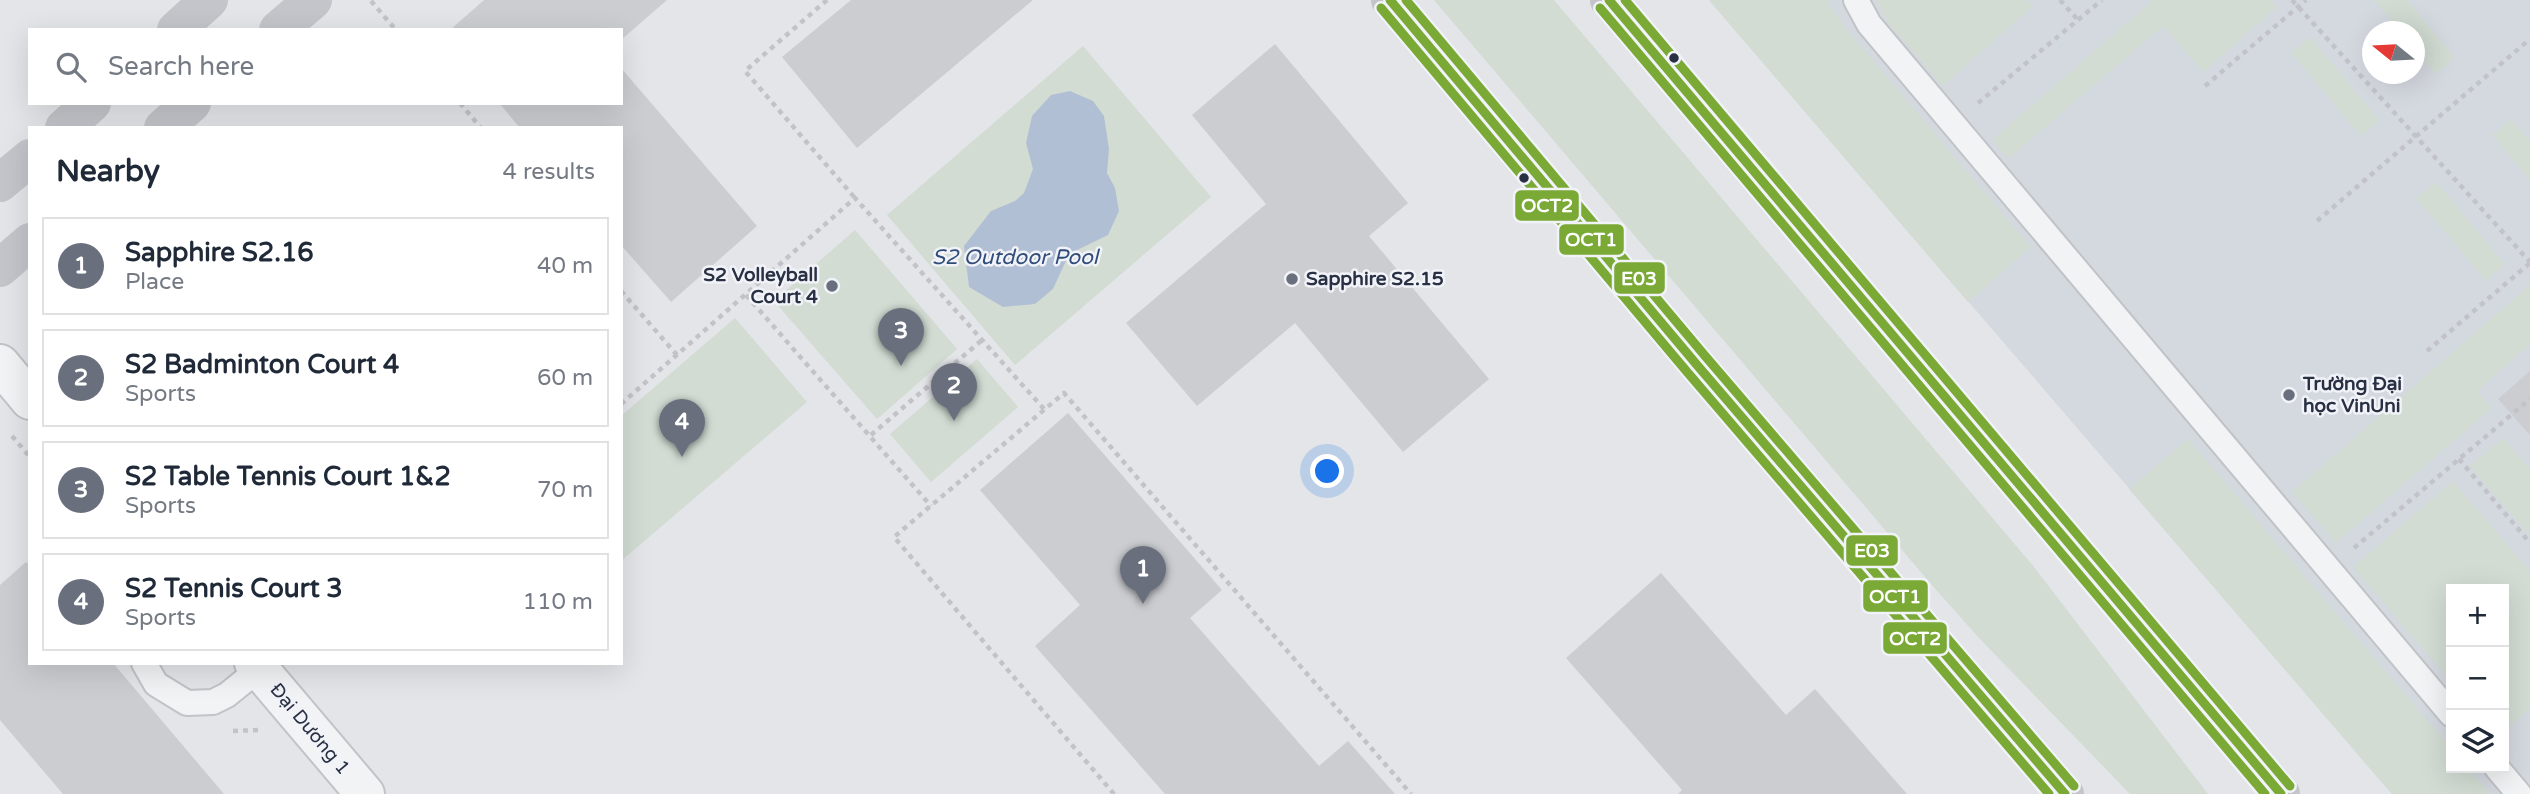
<!DOCTYPE html>
<meta charset="utf-8">
<style>
body{margin:0;font-family:"Varela Round",sans-serif;background:#f2f2f3;color:#1f2937}
.controls{position:absolute;right:21px;bottom:21px;display:grid;overflow:hidden;border-radius:0px;box-shadow:0 7px 28px #0002}
.controls button{width:63px;height:63px;display:grid;place-items:center;padding:0;border:0;border-bottom:2px solid #e0e1e3;background:#fff;color:#1f2937;font:35px sans-serif}
.compass{position:absolute;left:2362px;top:21px;width:63px;height:63px;border-radius:50%;background:#fff;box-shadow:0 7px 28px #0002;rotate:288deg}
.you{position:absolute;left:1328px;top:472px;width:24px;height:24px;margin:-18px;border:5px solid #fff;border-radius:50%;background:#1a73e8;box-shadow:0 0 0 10px #1a73e833}
.badge{display:grid;place-items:center;width:46px;height:46px;border-radius:50%;background:#6a6f7d;color:#fff;font-size:23px;font-weight:700}
.pin{position:absolute;translate:-50% -58px;filter:drop-shadow(0 2px 4px #0008)}
.pin::after{content:'';position:absolute;top:37px;width:24px;height:21px;background:inherit;clip-path:polygon(0 0,100% 0,50% 100%)}
.list{margin:0;padding:0;list-style:none}
h2{display:flex;justify-content:space-between;align-items:center;height:91px;margin:0;padding:0 28px;font-size:30px}
h2 small{font-size:23px;font-weight:400;color:#747a83}
.list li{display:grid;grid-template-columns:46px 1fr auto;gap:21px;align-items:center;box-sizing:border-box;height:98px;margin:0 14px 14px;padding:0 14px;border:2px solid #e0e1e3;border-radius:0px}
.list b{display:block;font-size:26px;white-space:nowrap}
.list p{margin:0;font-size:23px;white-space:nowrap;color:#747a83}
.list em{font-size:23px;font-style:normal;color:#747a83}
.icon{flex:none;width:38px;height:38px;fill:none;stroke:currentColor;stroke-width:2;stroke-linecap:round;stroke-linejoin:round}
.map{position:relative;flex:none;width:2530px;height:794px;overflow:hidden}
.search{position:absolute;background:#fff;box-shadow:0 7px 28px #0002;left:28px;top:28px;width:595px;height:77px;display:flex;align-items:center;gap:18px;box-sizing:border-box;padding:0 24px;border-radius:0px;color:#747a83;font-size:26px}
.panel{position:absolute;background:#fff;box-shadow:0 7px 28px #0002;left:28px;top:126px;width:595px;height:539px;border-radius:0px}
.map>svg:first-child{display:block}
.built{fill:#d4d8df;fill-rule:evenodd}
.green{fill:#d2dcd3}
.water{fill:#b1bfd4}
.building{fill:#cbcdd1}
.lines{fill:none;stroke-linecap:round;stroke-linejoin:round}
.lane-casing{stroke:#c1c3c6;stroke-width:28}
.street-casing{stroke:#c1c3c6;stroke-width:42}
.path{stroke:#c2c3c8;stroke-width:4.5;stroke-dasharray:5 5;stroke-linecap:butt}
.lane{stroke:#f2f3f5;stroke-width:24}
.street{stroke:#f2f3f5;stroke-width:38}
.secondary{stroke:#c3c5ca;stroke-width:38}
.bus-1-casing{stroke:#f1f3f8;stroke-width:14}
.bus-2-casing{stroke:#f1f3f8;stroke-width:14}
.bus-3-casing{stroke:#f1f3f8;stroke-width:14}
.bus-1{stroke:#7aa936;stroke-width:9}
.bus-2{stroke:#7aa936;stroke-width:9}
.bus-3{stroke:#7aa936;stroke-width:9}
.bus-dot{fill:#293043;stroke:#f1f3f8;stroke-width:2.5}
.poi-dot{fill:#6a6f7d;stroke:#f1f3f8;stroke-width:2.5}
.labels{text-anchor:middle;dominant-baseline:central;stroke-width:5;stroke-linejoin:round;paint-order:stroke}
.poi-label{font-size:19px;font-weight:bold;fill:#293043;stroke:#f1f3f8;text-anchor:start}
.street-label{font-size:19px;fill:#293043;stroke:#f1f3f8}
.water-label{font-size:21px;font-style:italic;fill:#304c79;stroke:#f1f3f8}
.line-badge{stroke:#f1f3f8;stroke-width:2.5}
.badge-label{font-size:19px;text-anchor:middle;font-weight:bold;fill:#fff}
</style>
<div class="map">
<svg width="2530" height="794" viewBox="0 0 2530 794">
<rect width="100%" height="100%" fill="#e3e5e8"/>
<!-- built -->
<path class="built" d="M1709 0H2530V794H2392ZM2372 32H2414V74H2372ZM2451 589H2504V768H2451Z"/>
<!-- green -->
<g class="green">
<polygon points="1434,0 1554,0 2034,567 2208,794 2130,794 1979,638 1931,584"/>
<polygon points="1709,0 1829,0 1830,6 1847,30 2031,247 1968,302"/>
<polygon points="1876,0 2028,0 2033,6 1943,86 1887,22"/>
<polygon points="2153,0 2271,0 2277,7 2203,72 2163,26 2008,159 1992,140"/>
<polygon points="2374,0 2407,0 2455,58 2435,74 2415,49 2414,32 2400,31"/>
<polygon points="2310,37 2379,120 2361,136 2291,53"/>
<polygon points="1083,46 1211,197 1015,365 887,215"/>
<polygon points="2511,119 2530,142 2530,181 2492,135"/>
<polygon points="2436,182 2505,264 2486,281 2416,198"/>
<polygon points="855,230 957,349 877,419 774,301"/>
<polygon points="2530,285 2530,344 2477,391 2492,408 2336,543 2292,492"/>
<polygon points="735,318 807,402 621,561 621,416"/>
<polygon points="977,359 1018,407 931,482 890,434"/>
<polygon points="2503,438 2530,470 2530,536 2470,466"/>
<polygon points="2188,439 2451,748 2451,768 2468,768 2491,794 2392,794 2129,489"/>
<polygon points="2453,481 2530,571 2530,709 2504,731 2504,589 2451,589 2451,682 2353,567"/>
</g>
<!-- water -->
<polygon class="water" points="1070,91 1093,101 1104,116 1109,149 1107,173 1115,188 1119,211 1108,235 1069,254 1053,289 1035,304 1003,307 969,287 964,246 991,211 1015,201 1024,193 1033,169 1026,143 1032,116 1051,95"/>
<!-- building -->
<g class="building">
<polygon points="484,0 667,0 621,40 621,30 450,30"/>
<polygon points="851,0 1033,0 857,148 782,57"/>
<polygon points="1275,44 1408,203 1369,236 1489,379 1403,452 1295,323 1197,406 1126,323 1266,204 1192,115"/>
<polygon points="621,68 757,226 671,302 621,245 621,128 520,128 499,103 621,103"/>
<polygon points="2530,371 2530,435 2498,399"/>
<polygon points="1068,413 1222,590 1190,618 1319,766 1348,741 1395,794 1165,794 1035,646 1080,605 980,490"/>
<polygon points="26,562 30,566 30,663 113,663 224,794 63,794 0,720 0,585"/>
<polygon points="1661,573 1786,715 1815,689 1907,794 1678,794 1682,790 1566,658"/>
</g>
<g class="lines">
<defs>
<g id="lane">
<polyline points="1856,0 1869,24 2451,714"/>
<polyline points="144,663 156,684 187,703 213,702 227,695 259,669"/>
<polyline points="2497,768 2519,794"/>
</g>
<g id="street">
<polyline points="0,364 30,400"/>
<polyline points="254,663 365,794"/>
</g>
</defs>
<!-- lane casing -->
<use href="#lane" class="lane-casing"/>
<!-- street casing -->
<use href="#street" class="street-casing"/>
<!-- path -->
<g class="path">
<polyline points="827,0 745,71 855,198"/>
<polyline points="2060,0 2078,20"/>
<polyline points="2292,0 2530,262"/>
<polyline points="371,1 396,30"/>
<polyline points="2205,86 2306,0"/>
<polyline points="460,103 481,128"/>
<polyline points="1978,103 2102,0"/>
<polyline points="2317,221 2530,39"/>
<polyline points="621,291 677,355"/>
<polyline points="746,295 931,506"/>
<polyline points="2427,351 2530,263"/>
<polyline points="621,404 855,198 1044,409"/>
<polyline points="871,435 982,340"/>
<polyline points="12,436 30,457"/>
<polyline points="2459,459 2530,543"/>
<polyline points="2354,548 2530,399"/>
<polyline points="233,731 259,730"/>
<polyline points="1114,794 894,537 1064,393 1411,794"/>
</g>
<!-- lane -->
<use href="#lane" class="lane"/>
<!-- street -->
<use href="#street" class="street"/>
<!-- secondary -->
<g class="secondary">
<polyline points="1390,0 1697,365 2065,794"/>
<polyline points="1609,0 2281,794"/>
<polyline points="176,30 209,0"/>
<polyline points="278,30 313,0"/>
<polyline points="64,128 92,103"/>
<polyline points="163,128 192,103"/>
<polyline points="0,183 30,158"/>
<polyline points="0,268 30,242"/>
</g>
<defs>
<g id="bus-1">
<polyline points="1390,0 1697,365 2065,794"/>
<polyline points="1609,0 2281,794"/>
</g>
<g id="bus-2">
<polyline points="1381,8 1688,373 2049,794"/>
<polyline points="1600,8 2265,794"/>
</g>
<g id="bus-3">
<polyline points="1406,0 1706,357 2074,786"/>
<polyline points="1625,0 2290,786"/>
</g>
</defs>
<!-- bus-1 casing -->
<use href="#bus-1" class="bus-1-casing"/>
<!-- bus-2 casing -->
<use href="#bus-2" class="bus-2-casing"/>
<!-- bus-3 casing -->
<use href="#bus-3" class="bus-3-casing"/>
<!-- bus-1 -->
<use href="#bus-1" class="bus-1"/>
<!-- bus-2 -->
<use href="#bus-2" class="bus-2"/>
<!-- bus-3 -->
<use href="#bus-3" class="bus-3"/>
</g>
<!-- markers -->
<g class="bus-dot">
<circle cx="1674" cy="58" r="6"/>
<circle cx="1524" cy="178" r="6"/>
</g>
<g class="poi-dot">
<circle cx="1292" cy="279" r="7"/>
<circle cx="832" cy="286" r="7"/>
<circle cx="2289" cy="395" r="7"/>
</g>
<g class="labels">
<!-- poi labels -->
<g class="poi-label">
<text x="818" y="275" text-anchor="end">S2 Volleyball<tspan x="818" dy="22">Court 4</tspan></text>
<text x="1306" y="279">Sapphire S2.15</text>
<text x="2303" y="384">Trường Đại<tspan x="2303" dy="22">học VinUni</tspan></text>
</g>
<!-- street labels -->
<g class="street-label">
<text transform="translate(310 729) rotate(50)">Đại Dương 1</text>
</g>
<!-- water labels -->
<g class="water-label">
<text x="1015" y="257">S2 Outdoor Pool</text>
</g>
</g>
<g class="line-badge">
<rect x="1514" y="189" width="66" height="33" rx="7" fill="#7aa936"/>
<rect x="1558" y="223" width="67" height="33" rx="7" fill="#7aa936"/>
<rect x="1613" y="261" width="53" height="34" rx="7" fill="#7aa936"/>
<rect x="1845" y="534" width="54" height="33" rx="7" fill="#7aa936"/>
<rect x="1862" y="579" width="67" height="34" rx="7" fill="#7aa936"/>
<rect x="1882" y="621" width="66" height="34" rx="7" fill="#7aa936"/>
</g>
<g class="badge-label">
<text x="1547" y="212">OCT2</text>
<text x="1591" y="246">OCT1</text>
<text x="1639" y="285">E03</text>
<text x="1872" y="557">E03</text>
<text x="1895" y="603">OCT1</text>
<text x="1915" y="645">OCT2</text>
</g>
</svg>
<div class="controls">
<button>+</button>
<button>−</button>
<button><svg class="icon" aria-label="layers" viewBox="0 0 24 24"><path d="M12 4l9 5-9 5-9-5zM3 14l9 5 9-5"/></svg></button>
</div>
<svg class="compass" viewBox="-18 -18 36 36"><path d="M0-13l5 13h-10z" fill="#e53935"/><path d="M0 13l5-13h-10z" fill="#747a83"/></svg>
<div class="you"></div>
<div class="pin badge" style="left:1143px;top:604px">1</div>
<div class="pin badge" style="left:954px;top:421px">2</div>
<div class="pin badge" style="left:901px;top:366px">3</div>
<div class="pin badge" style="left:682px;top:457px">4</div>
<div class="search"><svg class="icon" aria-label="search" viewBox="0 0 24 24"><circle cx="10" cy="10" r="6"/><path d="M15 15l6 6"/></svg>Search here</div>
<section class="panel">
<h2>Nearby<small>4 results</small></h2>
<ul class="list">
<li><span class="badge">1</span><div><b>Sapphire S2.16</b><p>Place</p></div><em>40 m</em></li>
<li><span class="badge">2</span><div><b>S2 Badminton Court 4</b><p>Sports</p></div><em>60 m</em></li>
<li><span class="badge">3</span><div><b>S2 Table Tennis Court 1&amp;2</b><p>Sports</p></div><em>70 m</em></li>
<li><span class="badge">4</span><div><b>S2 Tennis Court 3</b><p>Sports</p></div><em>110 m</em></li>
</ul>
</section>
</div>
